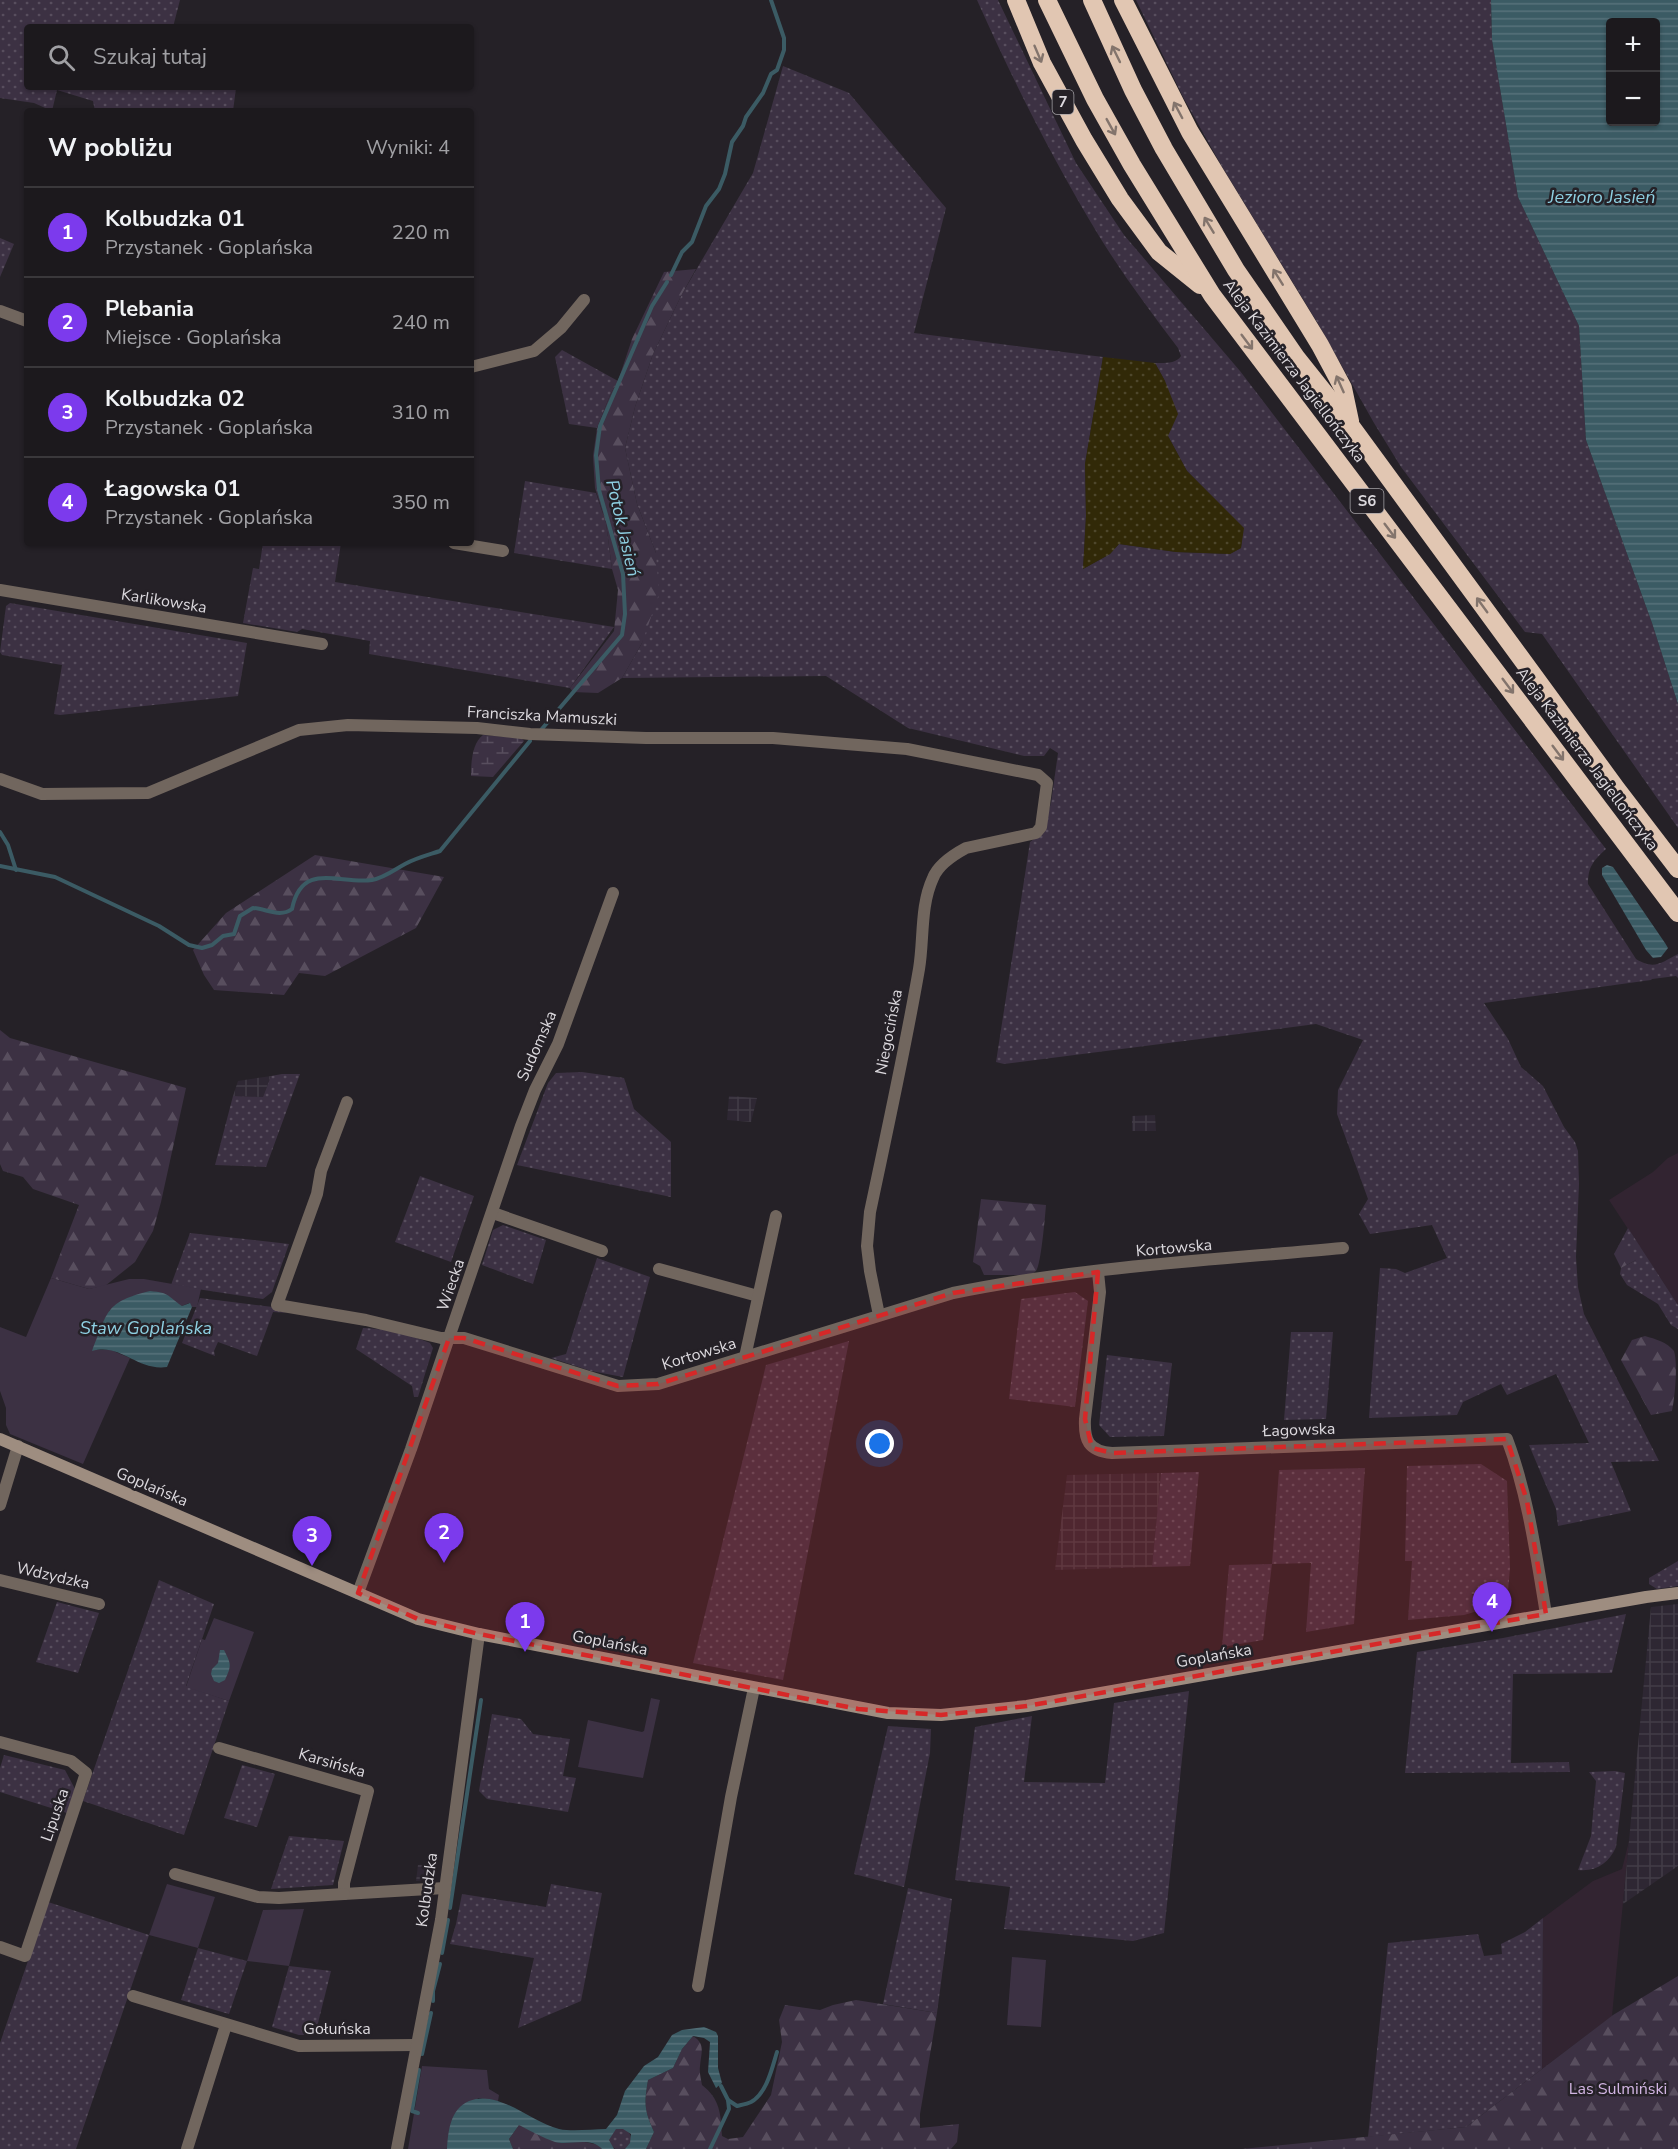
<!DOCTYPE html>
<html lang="pl">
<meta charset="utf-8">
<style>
body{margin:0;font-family:"Nunito Sans",sans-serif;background:#29262a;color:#f1f3f6}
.controls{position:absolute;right:18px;top:18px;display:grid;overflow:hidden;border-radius:6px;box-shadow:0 2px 4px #0004}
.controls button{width:54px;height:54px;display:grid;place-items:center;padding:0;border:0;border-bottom:2px solid #3a383b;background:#1c191d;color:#f1f3f6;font:30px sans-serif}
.you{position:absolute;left:880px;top:1444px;width:21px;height:21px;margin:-15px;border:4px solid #fff;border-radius:50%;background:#1a73e8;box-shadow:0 0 0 9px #1a73e833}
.badge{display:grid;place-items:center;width:39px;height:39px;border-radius:50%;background:#7c3aed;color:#fff;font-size:20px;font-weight:700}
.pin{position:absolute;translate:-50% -50px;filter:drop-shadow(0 2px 3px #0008)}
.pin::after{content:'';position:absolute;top:32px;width:21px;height:18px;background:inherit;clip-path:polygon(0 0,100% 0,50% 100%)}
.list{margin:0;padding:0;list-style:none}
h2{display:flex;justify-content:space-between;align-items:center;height:78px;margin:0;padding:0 24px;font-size:26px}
h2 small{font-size:20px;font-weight:400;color:#a0a0a4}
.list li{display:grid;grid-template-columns:39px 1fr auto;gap:18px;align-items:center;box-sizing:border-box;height:90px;padding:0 24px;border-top:2px solid #3a383b}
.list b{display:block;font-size:22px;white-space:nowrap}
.list p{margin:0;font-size:20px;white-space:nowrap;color:#a0a0a4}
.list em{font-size:20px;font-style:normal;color:#a0a0a4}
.icon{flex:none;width:33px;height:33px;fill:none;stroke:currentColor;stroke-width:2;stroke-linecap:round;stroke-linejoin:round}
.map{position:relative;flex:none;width:1678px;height:2149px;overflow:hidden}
.search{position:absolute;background:#1c191d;box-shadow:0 2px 4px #0004;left:24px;top:24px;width:450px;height:66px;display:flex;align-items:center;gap:15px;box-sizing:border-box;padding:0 21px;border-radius:6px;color:#a0a0a4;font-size:22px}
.panel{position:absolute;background:#1c191d;box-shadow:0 2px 4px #0004;left:24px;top:108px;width:450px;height:438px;border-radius:6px}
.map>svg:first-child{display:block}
.commercial{fill:#322431}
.industrial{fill:url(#industrial-grid)}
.grass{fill:url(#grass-dots)}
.forest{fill:url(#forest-firs)}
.wetland{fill:url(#wetland-marsh)}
.sand{fill:url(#sand-dots)}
.green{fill:#3c3143}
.water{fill:url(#water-rules);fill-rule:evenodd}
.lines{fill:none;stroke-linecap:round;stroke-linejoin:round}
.stream{stroke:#3b5b64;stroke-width:4}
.street{stroke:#71665e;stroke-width:12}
.secondary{stroke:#9e8d80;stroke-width:12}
.highway{stroke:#e1c6b2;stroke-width:18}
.oneway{stroke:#83746c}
.marked{fill:#d62828;fill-opacity:0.2;stroke:#d62828;stroke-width:4.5;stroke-dasharray:12 8;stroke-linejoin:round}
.labels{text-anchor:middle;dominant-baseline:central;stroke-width:5;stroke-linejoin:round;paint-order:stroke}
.shield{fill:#252127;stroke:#a5a2a7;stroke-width:1.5}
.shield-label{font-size:15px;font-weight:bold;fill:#dcd9de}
.street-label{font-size:16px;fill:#dcd9de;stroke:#252127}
.park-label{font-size:16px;fill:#d2b5e3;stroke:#252127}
.water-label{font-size:18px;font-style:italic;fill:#8ed0e2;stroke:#252127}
</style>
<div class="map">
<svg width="1678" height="2149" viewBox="0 0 1678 2149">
<defs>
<pattern id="industrial-grid" width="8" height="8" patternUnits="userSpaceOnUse" patternTransform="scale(1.5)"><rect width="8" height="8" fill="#2e2733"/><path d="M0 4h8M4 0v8" fill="none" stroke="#423c46"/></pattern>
<pattern id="grass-dots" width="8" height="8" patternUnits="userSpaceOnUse" patternTransform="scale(1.5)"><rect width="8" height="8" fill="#3c3143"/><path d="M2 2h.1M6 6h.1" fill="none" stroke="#584e5e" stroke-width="1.8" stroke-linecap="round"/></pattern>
<pattern id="forest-firs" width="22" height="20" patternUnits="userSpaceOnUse" patternTransform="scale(1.5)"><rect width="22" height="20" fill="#3c3143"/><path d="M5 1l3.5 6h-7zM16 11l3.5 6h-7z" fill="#584e5e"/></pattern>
<pattern id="wetland-marsh" width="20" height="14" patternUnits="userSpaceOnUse" patternTransform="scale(1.5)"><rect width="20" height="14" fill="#3c3143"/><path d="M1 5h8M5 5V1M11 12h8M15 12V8" fill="none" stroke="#584e5e"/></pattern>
<pattern id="sand-dots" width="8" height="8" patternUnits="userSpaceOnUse" patternTransform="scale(1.5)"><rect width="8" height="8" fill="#312908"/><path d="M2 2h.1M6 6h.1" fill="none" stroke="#4e472c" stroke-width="1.8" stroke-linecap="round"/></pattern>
<pattern id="water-rules" width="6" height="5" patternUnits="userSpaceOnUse" patternTransform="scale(1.5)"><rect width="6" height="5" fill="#3b5b64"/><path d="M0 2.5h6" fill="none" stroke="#57727a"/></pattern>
</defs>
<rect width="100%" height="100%" fill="#252127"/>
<!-- commercial -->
<g class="commercial">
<polygon points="1678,1153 1678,1305 1609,1200 1653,1172 1668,1158"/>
<polygon points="1629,1841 1612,2016 1542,2069 1543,1918 1593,1881 1622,1869"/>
</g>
<!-- industrial -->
<g class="industrial">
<polygon points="271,1076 263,1097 233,1096 238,1081"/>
<polygon points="729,1096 757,1098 751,1122 727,1120"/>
<polygon points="1155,1115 1156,1131 1132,1131 1132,1116"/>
<polygon points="1161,1473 1152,1567 1055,1570 1067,1475"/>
<polygon points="1678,1604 1678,1866 1623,1904 1651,1607"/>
<polygon points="435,1864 433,1876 428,1880 416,1881 418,1865"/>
</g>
<!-- grass -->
<g class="grass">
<polygon points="0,0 180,0 173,27 27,27 27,87 229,87 236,88 233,111 95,111 93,101 57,90 52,111 34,103 0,98"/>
<path d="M977 0H998L1076 163 1124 235 1240 371 1606 849C1593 861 1588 867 1588 884L1636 959C1654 970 1661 963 1678 954V978L1676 976 1652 979 1651 980 1484 1003 1508 1039 1521 1067 1543 1086 1564 1127 1575 1142 1578 1151 1579 1184 1576 1257 1578 1287 1584 1314 1659 1461 1611 1462 1631 1511 1558 1526 1556 1509 1529 1445 1589 1443 1556 1374 1507 1395 1501 1384 1463 1402 1457 1415 1369 1418 1380 1268 1396 1269 1405 1273 1447 1258 1432 1225 1370 1234 1359 1214 1368 1199 1337 1114 1338 1090 1363 1040 1316 1024 1004 1064 996 1062 1030 842 1042 833 1051 803 1058 753 1050 748 1044 756H1024L908 728 826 676 622 678 642 643 656 553 637 504 625 448 635 407 653 354 682 294 753 173 783 66 849 93 946 208 914 333 1103 357 1085 464 1086 516 1083 569 1110 554 1119 544 1176 552 1230 554 1241 548 1243 528 1187 471 1168 436 1165 381 1155 363C1164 363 1176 364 1181 356L1178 348C1150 311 1123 275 1099 236 1053 160 1013 81 977 0Z"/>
<polygon points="1136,0 1491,0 1492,40 1518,197 1579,326 1586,440 1652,623 1678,704 1678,828 1542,634 1525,632 1401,467 1374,423 1317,322 1221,165 1183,97"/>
<polygon points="0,238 14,244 0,277"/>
<polygon points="562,350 618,381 610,395 597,428 569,424 555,357"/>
<polygon points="525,481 596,493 606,523 612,569 514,553"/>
<polygon points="263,543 341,543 335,582 614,627 570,688 369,654 370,641 302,629 297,632 243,623 253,568 259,569"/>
<polygon points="10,603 247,643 238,696 60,715 54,714 62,665 2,655 0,652 6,606"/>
<polygon points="582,1072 624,1078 634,1109 671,1142 671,1197 517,1165 548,1083 556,1073"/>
<polygon points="282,1074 300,1074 266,1167 215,1165 233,1096 263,1097 271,1076"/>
<polygon points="420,1176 474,1196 451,1262 395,1242"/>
<polygon points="503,1225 546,1240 533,1284 482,1265 493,1230"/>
<polygon points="1628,1228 1678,1305 1678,1329 1671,1325 1658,1304 1627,1285 1620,1274 1621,1268 1636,1260 1614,1254"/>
<polygon points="190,1233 289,1244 272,1292 263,1299 171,1285"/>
<polygon points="597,1258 650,1277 623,1377 591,1371 551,1358 566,1354"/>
<polygon points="1075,1292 1088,1301 1075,1407 1009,1399 1021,1299"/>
<polygon points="200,1298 273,1307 278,1311 288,1313 273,1312 257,1356 218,1342 214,1351 215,1356 182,1343"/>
<path d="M363 1328C387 1329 408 1334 430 1343L433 1348 418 1397H414L412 1386 356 1349Z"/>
<polygon points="1291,1332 1333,1332 1326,1419 1284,1420"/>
<polygon points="849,1341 783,1680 693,1663 766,1365"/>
<polygon points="1107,1355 1172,1363 1164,1436 1110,1437 1099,1425"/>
<polygon points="1481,1464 1507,1481 1510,1568 1507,1603 1490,1608 1487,1602 1492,1594 1472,1594 1481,1610 1464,1615 1408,1620 1412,1561 1405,1561 1407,1466"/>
<polygon points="1365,1468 1354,1624 1306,1632 1311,1563 1272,1564 1263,1640 1222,1647 1229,1565 1272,1564 1279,1470"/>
<polygon points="1199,1472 1190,1566 1152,1567 1161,1473"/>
<polygon points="1678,1561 1678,1586 1657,1589 1649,1584 1649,1578"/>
<polygon points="159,1580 214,1604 186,1686 229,1701 184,1835 83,1801"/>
<polygon points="57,1602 99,1613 78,1673 36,1662"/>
<polygon points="1626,1614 1612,1673 1513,1674 1511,1763 1569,1762 1570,1772 1405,1773 1417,1652 1503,1638"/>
<polygon points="1189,1691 1164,1933 1133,1941 1004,1929 1010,1887 955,1880 975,1727 1032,1716 1024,1782 1105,1783 1114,1703"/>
<polygon points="492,1714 521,1719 533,1734 570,1739 563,1776 576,1778 568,1812 487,1799 479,1791"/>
<polygon points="888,1726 931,1729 930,1753 904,1887 854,1874"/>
<polygon points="4,1755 65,1770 75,1789 67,1813 0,1792 0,1768"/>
<polygon points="242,1765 275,1774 257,1827 224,1818"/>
<path d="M1615 1771 1625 1773 1616 1847C1609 1863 1596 1872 1578 1870L1591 1836 1596 1781 1589 1772Z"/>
<polygon points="289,1836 344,1841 333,1885 271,1889"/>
<polygon points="551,1884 602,1893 581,2001 518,2028 534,1958 450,1944 456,1924 462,1894 546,1907"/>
<polygon points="908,1888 952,1899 937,2013 883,2004"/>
<polygon points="48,1902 149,1935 76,2149 0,2149 0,2043"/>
<polygon points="1543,1918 1542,2069 1466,2127 1368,2137 1388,1943 1478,1934 1484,1956 1502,1954 1501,1944 1525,1932"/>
<polygon points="198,1948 247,1961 229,2014 181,2000"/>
<polygon points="289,1966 331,1971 315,2035 299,2035 272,2027"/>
<circle cx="620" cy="2139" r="11"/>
</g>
<!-- forest -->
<g class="forest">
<polygon points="696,269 682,294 653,354 635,407 625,448 637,504 656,553 659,594 642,643 622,678 598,693 573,692 570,688 614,631 618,590 612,569 606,523 595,488 593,456 597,428 610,395 618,381 632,339 664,272"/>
<polygon points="315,855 444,877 416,928 325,976 299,973 284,995 214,990 204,975 193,950 226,913"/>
<polygon points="0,1030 10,1038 186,1088 161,1202 153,1231 135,1262 105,1286 89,1289 51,1278 79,1205 33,1189 23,1177 3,1171 0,1164"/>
<path d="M981 1199 1046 1205C1045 1217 1041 1265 1036 1271 1033 1274 1030 1274 1027 1275H984L980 1266 973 1262Z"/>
<polygon points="1628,1246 1636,1260 1621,1268 1614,1254"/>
<path d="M1645 1336C1655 1339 1667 1342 1674 1351 1678 1364 1675 1397 1672 1411L1651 1415 1621 1360 1632 1340Z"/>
<polygon points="1678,1976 1678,2149 1242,2149 1466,2127 1613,2015"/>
<path d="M856 2000 937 2013 920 2114V2128L959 2124 957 2142 951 2149H646L654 2132C644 2110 644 2103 648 2080L673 2068 682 2049 693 2036C706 2044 701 2053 700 2066 699 2072 701 2079 702 2085 720 2099 721 2114 722 2136L728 2139 743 2137 771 2095 782 2042 779 2020 785 2005 820 2010 833 2005Z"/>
<polygon points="519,2125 557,2142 580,2141 599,2145 602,2149 513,2149 509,2139"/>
</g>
<!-- wetland -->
<path class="wetland" d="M483 735 521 738 524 741 493 777 471 776C471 763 472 743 483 735Z"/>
<!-- sand -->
<polygon class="sand" points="1103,357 1155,363 1165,381 1178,414 1168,436 1187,471 1244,528 1241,548 1230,554 1176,552 1119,544 1110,554 1083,569 1086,516 1085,464"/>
<!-- green -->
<g class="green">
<polygon points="51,1278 89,1289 129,1279 144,1279 201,1289 197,1307 192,1307 189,1303 182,1306 180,1305 110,1310 93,1350 111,1350 130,1358 83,1464 10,1434 6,1425 6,1408 0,1391 0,1327 26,1337"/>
<polygon points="214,1618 254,1632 229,1701 186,1687 202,1639 205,1640"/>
<polygon points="651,1698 660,1700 643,1778 578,1767 588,1720 642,1732 644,1731"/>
<polygon points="167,1884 215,1897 198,1948 149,1935"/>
<polygon points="304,1909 289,1966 247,1961 263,1910"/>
<polygon points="1012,1957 1046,1960 1041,2027 1007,2025"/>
<polygon points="422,2066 487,2070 489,2089 499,2095 498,2101 478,2098 447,2149 408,2149"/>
</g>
<!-- water -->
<g class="water">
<path d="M1491 0H1678V704L1652 623 1586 440 1579 326 1518 197 1492 40ZM1656 22V122H1610V22Z"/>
<polygon points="1607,865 1613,867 1665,943 1668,948 1661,957 1653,958 1646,950 1602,875 1602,868"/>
<path d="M150 1291C171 1293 167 1296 182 1306L190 1303 192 1307 167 1367C136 1371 122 1343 92 1351 108 1311 105 1302 150 1291Z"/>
<path d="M220 1650H224C231 1664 232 1665 225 1680L219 1683 214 1681 211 1674 212 1669 218 1663Z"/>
<path d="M704 2027 716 2032 718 2036V2068L722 2083 716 2088 708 2072 710 2042 704 2038 693 2036 682 2049 673 2068 648 2080C644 2103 644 2110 654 2132L646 2149H625L630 2143 631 2134 623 2129H616L609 2140 614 2149H602C590 2136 569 2146 555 2142 543 2138 531 2131 519 2125L509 2139 513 2149H447C448 2132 450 2109 469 2101 499 2089 530 2122 559 2129 573 2132 592 2129 606 2129L617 2115 625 2091 644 2066 658 2057 672 2035 682 2030Z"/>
</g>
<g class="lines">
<!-- stream -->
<g class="stream">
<polyline points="671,275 682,252 692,242 706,206 719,189 725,174 732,142 743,126 746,117 763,93 771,74 777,70 784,50 784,38 771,0"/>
<polyline points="541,730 622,635 625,614 623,574 599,490 596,455 600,426 652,306 667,282"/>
<polyline points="0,832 8,845 16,870"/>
<path d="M0 866 55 877 159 926 189 945 202 948 212 945 223 936 234 934 240 916 253 908C267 909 280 918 292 909 302 860 340 885 372 880 384 878 394 870 405 864 416 858 428 855 440 851L530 741"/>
<polyline points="450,1908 481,1700"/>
<polyline points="442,1953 448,1920"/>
<polyline points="433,2001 433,1991 440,1964"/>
<polyline points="422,2054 431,2013"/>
<path d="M721 2086 728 2100 737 2106C741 2105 747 2104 751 2102 767 2093 772 2068 777 2052"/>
<polyline points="418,2113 412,2111 419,2070"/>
<polyline points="710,2149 729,2109 728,2100"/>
</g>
<!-- street -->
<g class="street">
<polyline points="0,311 27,321"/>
<polyline points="471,367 534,351 561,328 584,300"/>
<polyline points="454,543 503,551"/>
<polyline points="0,590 322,644"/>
<path d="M0 779 42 794 148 793 299 730 348 725 477 728 530 734 646 738H773L907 749 1038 775 1047 783 1041 827 1036 833 966 848C953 855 938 865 933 878 920 906 924 939 919 969 905 1050 887 1131 870 1212L867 1246 870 1271 879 1315"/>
<path d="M347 1102 321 1171 317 1194 277 1305 366 1320 441 1338H464L618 1386 658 1384 953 1293C1080 1267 1214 1260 1343 1248"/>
<polyline points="493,1213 602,1251"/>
<polyline points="659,1269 758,1296"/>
<path d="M1098 1272 1100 1292 1085 1419C1084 1440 1088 1451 1112 1453L1507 1439C1528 1495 1536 1554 1546 1614"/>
<polyline points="745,1357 776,1216"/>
<polyline points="0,1505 18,1446"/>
<polyline points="0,1580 99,1604"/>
<polyline points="358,1593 411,1449 521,1126 535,1090 558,1044 613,893"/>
<polyline points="0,1742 71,1761 86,1773 25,1956 0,1947"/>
<polyline points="219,1748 368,1791 344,1883 344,1894 445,1888"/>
<polyline points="175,1874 258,1897 279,1898 344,1894"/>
<polyline points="698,1986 731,1797 754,1688"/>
<polyline points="133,1996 299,2046 416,2045"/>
<polyline points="187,2149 226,2025"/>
<polyline points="397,2149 441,1920 479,1634"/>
</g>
<!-- secondary -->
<polyline class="secondary" points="0,1439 418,1619 479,1634 888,1713 941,1715 1027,1706 1646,1597 1678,1593"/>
<!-- highway -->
<g class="highway">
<polyline points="1016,0 1042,63 1084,140 1120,199 1159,252 1200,285"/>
<polyline points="1047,0 1095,99 1132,165 1212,295 1678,913"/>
<polyline points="1092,0 1133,90 1164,149 1236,270 1296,357 1351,426 1616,788 1678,869"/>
<polyline points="1123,0 1190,132 1320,345 1343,388 1350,421"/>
</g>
</g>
<!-- one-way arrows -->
<defs><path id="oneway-shaft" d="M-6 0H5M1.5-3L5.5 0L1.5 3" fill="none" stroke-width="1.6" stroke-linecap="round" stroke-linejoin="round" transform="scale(1.5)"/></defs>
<g class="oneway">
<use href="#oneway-shaft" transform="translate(1038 54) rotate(67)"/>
<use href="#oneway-shaft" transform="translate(1116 54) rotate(-116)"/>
<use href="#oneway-shaft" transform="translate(1178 110) rotate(-118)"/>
<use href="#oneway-shaft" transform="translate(1111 127) rotate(61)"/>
<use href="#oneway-shaft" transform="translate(1209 225) rotate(-121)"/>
<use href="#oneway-shaft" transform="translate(1278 277) rotate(-122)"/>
<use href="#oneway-shaft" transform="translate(1247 342) rotate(53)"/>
<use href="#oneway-shaft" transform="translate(1340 384) rotate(-114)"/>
<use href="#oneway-shaft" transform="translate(1390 531) rotate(53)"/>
<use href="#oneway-shaft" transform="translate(1482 605) rotate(-126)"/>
<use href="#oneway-shaft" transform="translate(1508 686) rotate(53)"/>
<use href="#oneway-shaft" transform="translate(1558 753) rotate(53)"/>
</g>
<!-- marked area -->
<path class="marked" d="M1098 1272 1085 1419 1092 1448 1112 1453 1507 1439 1527 1501 1546 1614 1027 1706 941 1715 858 1709 479 1634 418 1619 358 1593 449 1338H464L618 1386 658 1384 953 1293Z"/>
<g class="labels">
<!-- shield labels -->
<g class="shield">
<rect x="1052.5" y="90" width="21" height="24" rx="4.5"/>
<rect x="1350.5" y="489" width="33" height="24" rx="4.5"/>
</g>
<g class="shield-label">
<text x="1063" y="102">7</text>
<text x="1367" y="501">S6</text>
</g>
<!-- street labels -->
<g class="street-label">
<text transform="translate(1294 371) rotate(53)">Aleja Kazimierza Jagiellończyka</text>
<text transform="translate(164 601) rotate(9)">Karlikowska</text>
<text transform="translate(542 716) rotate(3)">Franciszka Mamuszki</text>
<text transform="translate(1587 759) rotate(53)">Aleja Kazimierza Jagiellończyka</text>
<text transform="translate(889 1032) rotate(-79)">Niegocińska</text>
<text transform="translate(537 1046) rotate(-66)">Sudomska</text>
<text transform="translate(1174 1248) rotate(-5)">Kortowska</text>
<text transform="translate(451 1285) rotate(-71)">Wiecka</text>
<text transform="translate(699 1354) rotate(-17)">Kortowska</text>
<text transform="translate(1299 1430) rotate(-2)">Łagowska</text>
<text transform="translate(152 1487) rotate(23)">Goplańska</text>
<text transform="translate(53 1576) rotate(13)">Wdzydzka</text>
<text transform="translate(610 1643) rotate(11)">Goplańska</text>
<text transform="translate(1214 1656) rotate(-10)">Goplańska</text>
<text transform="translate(332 1763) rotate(16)">Karsińska</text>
<text transform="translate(55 1815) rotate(-71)">Lipuska</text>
<text transform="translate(427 1890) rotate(-82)">Kolbudzka</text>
<text x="337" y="2029">Gołuńska</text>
</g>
<!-- park labels -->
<g class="park-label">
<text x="1618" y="2089">Las Sulmiński</text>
</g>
<!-- water labels -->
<g class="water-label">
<text x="1602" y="197">Jezioro Jasień</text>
<text transform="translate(623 528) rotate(77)">Potok Jasień</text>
<text x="146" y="1328">Staw Goplańska</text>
</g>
</g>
</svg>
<div class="controls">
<button>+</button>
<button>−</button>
</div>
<div class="you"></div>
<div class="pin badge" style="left:525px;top:1652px">1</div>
<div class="pin badge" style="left:444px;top:1563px">2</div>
<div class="pin badge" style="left:312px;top:1566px">3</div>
<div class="pin badge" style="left:1492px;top:1632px">4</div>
<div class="search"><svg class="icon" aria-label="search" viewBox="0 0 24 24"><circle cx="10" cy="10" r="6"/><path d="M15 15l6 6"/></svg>Szukaj tutaj</div>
<section class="panel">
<h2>W pobliżu<small>Wyniki: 4</small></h2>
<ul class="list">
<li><span class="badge">1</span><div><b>Kolbudzka 01</b><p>Przystanek · Goplańska</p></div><em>220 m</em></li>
<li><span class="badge">2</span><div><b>Plebania</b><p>Miejsce · Goplańska</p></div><em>240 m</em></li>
<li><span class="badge">3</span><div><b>Kolbudzka 02</b><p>Przystanek · Goplańska</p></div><em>310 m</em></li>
<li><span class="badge">4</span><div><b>Łagowska 01</b><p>Przystanek · Goplańska</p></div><em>350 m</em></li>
</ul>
</section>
</div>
